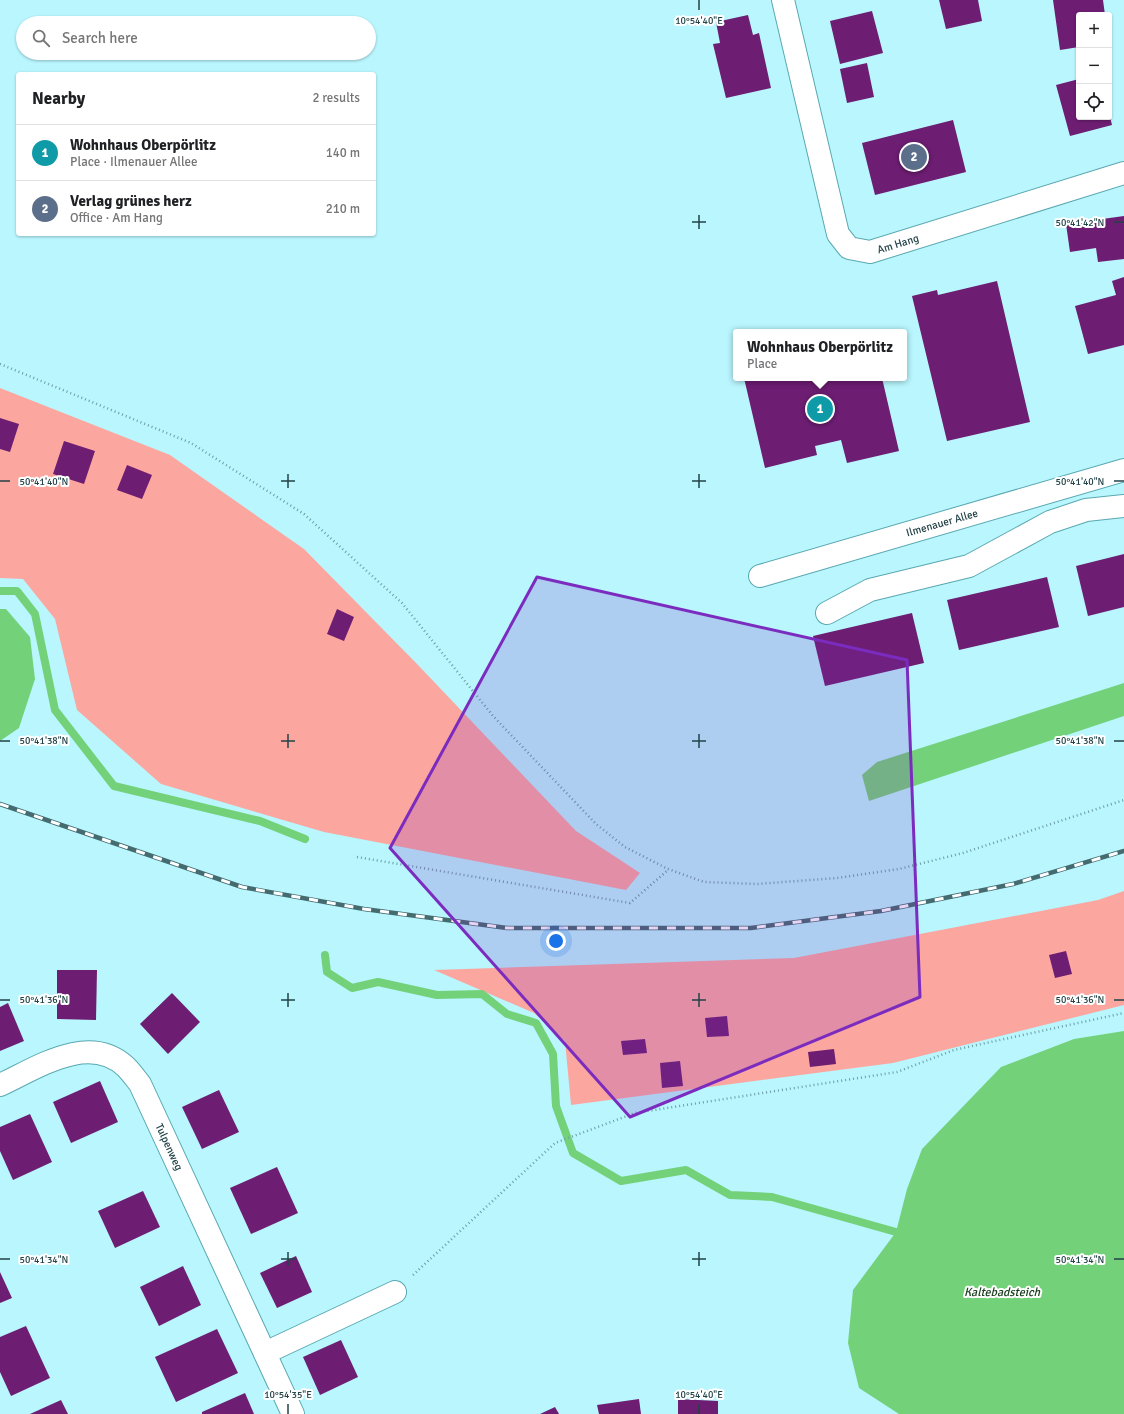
<!DOCTYPE html>
<meta charset="utf-8">
<style>
body{margin:0;font-family:Signika,sans-serif;background:#f2f2f2;color:#202124}
.controls{position:absolute;right:12px;top:12px;display:grid;overflow:hidden;border-radius:4px;box-shadow:0 1px 3px #0004}
.controls button{width:36px;height:36px;display:grid;place-items:center;padding:0;border:0;border-bottom:1px solid #e0e0e0;background:#fff;color:#202124;font:20px sans-serif}
.you{position:absolute;left:556px;top:941px;width:14px;height:14px;margin:-10px;border:3px solid #fff;border-radius:50%;background:#1a73e8;box-shadow:0 0 0 6px #1a73e833}
.badge{display:grid;place-items:center;width:26px;height:26px;border-radius:50%;background:#ea580c;color:#fff;font-size:13px;font-weight:700}
.pin{position:absolute;translate:-50% -50%;border:2px solid #fff;box-shadow:0 1px 4px #0006}
.popup{position:absolute;left:733px;top:329px;width:174px;height:52px;box-sizing:border-box;display:grid;place-content:center;border-radius:4px;background:#fff;filter:drop-shadow(0 1px 3px #0005);font-size:13px;white-space:nowrap;color:#757577}
.popup b{font-size:15px;color:#202124}
.popup::after{content:'';position:absolute;left:50%;top:100%;margin-left:-8px;border:8px solid transparent;border-top-color:#fff}
.list{margin:0;padding:0;list-style:none}
h2{display:flex;justify-content:space-between;align-items:center;height:52px;margin:0;padding:0 16px;font-size:17px}
h2 small{font-size:13px;font-weight:400;color:#757577}
.list li{display:grid;grid-template-columns:26px 1fr auto;gap:12px;align-items:center;box-sizing:border-box;height:56px;padding:0 16px;border-top:1px solid #e0e0e0}
.list b{display:block;font-size:15px;white-space:nowrap}
.list p{margin:0;font-size:13px;white-space:nowrap;color:#757577}
.list em{font-size:13px;font-style:normal;color:#757577}
.icon{flex:none;width:22px;height:22px;fill:none;stroke:currentColor;stroke-width:2;stroke-linecap:round;stroke-linejoin:round}
.map{position:relative;flex:none;width:1124px;height:1414px;overflow:hidden}
.search{position:absolute;background:#fff;box-shadow:0 1px 3px #0004;left:16px;top:16px;width:360px;height:44px;display:flex;align-items:center;gap:10px;box-sizing:border-box;padding:0 14px;border-radius:22px;color:#757577;font-size:15px}
.panel{position:absolute;background:#fff;box-shadow:0 1px 3px #0004;left:16px;top:72px;width:360px;height:164px;border-radius:4px}
.map>svg:first-child{display:block}
.green{fill:#fba7a0}
.water{fill:#73d279}
.lines{fill:none;stroke-linecap:round;stroke-linejoin:round}
.stream{stroke:#73d279;stroke-width:8}
.building{fill:#6d1d72}
.minor-casing{stroke:#5aa8b1;stroke-width:24}
.path{stroke:#6e9ea4;stroke-width:2.5;stroke-dasharray:1 3;stroke-linecap:butt}
.minor{stroke:#fff;stroke-width:22}
.rail-casing{stroke:#446b70;stroke-width:4.5}
.rail{stroke:#fff;stroke-width:3;stroke-dasharray:9;stroke-linecap:butt}
.marked{fill:#7b2cbf;fill-opacity:0.2;stroke:#7b2cbf;stroke-width:3;stroke-linejoin:round}
.ticks{fill:none;stroke:#224347;stroke-width:1.5}
.labels{text-anchor:middle;dominant-baseline:central;stroke-width:4;stroke-linejoin:round;paint-order:stroke}
.street-label{font-size:11px;fill:#224347;stroke:#fff}
.water-label{font-size:12px;font-style:italic;fill:#1a401e;stroke:#fff}
.ticks-label{font-size:10px;text-anchor:middle;fill:#224347;stroke:#fff;stroke-width:4;stroke-linejoin:round;paint-order:stroke}
</style>
<div class="map">
<svg width="1124" height="1414" viewBox="0 0 1124 1414">
<rect width="100%" height="100%" fill="#b9f6fe"/>
<!-- green -->
<g class="green">
<polygon points="0,388 170,455 304,549 418,665 576,831 640,873 626,890 324,832 161,784 77,710 55,619 23,579 0,578"/>
<polygon points="1124,891 1124,1005 893,1063 571,1105 565,1041 534,1013 434,970 794,958 1098,900"/>
</g>
<!-- water -->
<g class="water">
<polygon points="0,609 6,609 30,637 35,679 19,728 0,741"/>
<polygon points="1124,683 1124,716 869,801 862,775 877,762"/>
<polygon points="1124,1031 1124,1414 899,1414 859,1388 848,1343 853,1290 896,1232 907,1189 922,1149 1001,1067 1074,1039"/>
</g>
<g class="lines">
<!-- stream -->
<g class="stream">
<polyline points="0,591 17,591 35,614 55,710 114,786 260,821 305,839"/>
<polyline points="325,955 327,972 352,988 378,982 437,995 482,994 507,1014 536,1023 553,1054 556,1106 573,1153 621,1181 686,1170 730,1195 772,1197 896,1232"/>
</g>
</g>
<!-- building -->
<g class="building">
<polygon points="939,0 978,0 982,21 946,29"/>
<polygon points="1053,0 1103,0 1105,15 1079,15 1079,47 1060,50"/>
<polygon points="872,11 883,53 840,64 830,21"/>
<polygon points="748,15 753,35 759,33 771,88 726,98 713,44 720,43 716,22"/>
<polygon points="867,63 874,97 847,103 840,69"/>
<polygon points="1079,79 1079,117 1110,117 1112,125 1070,136 1056,85"/>
<polygon points="953,120 966,172 875,195 862,143"/>
<polygon points="1124,216 1124,259 1098,262 1096,248 1070,252 1066,224"/>
<polygon points="1124,277 1124,345 1088,354 1075,306 1116,295 1112,281"/>
<polygon points="997,281 1030,422 947,441 912,296 937,290 938,295"/>
<polygon points="744,378 882,378 899,451 847,463 841,440 815,446 817,455 765,468"/>
<polygon points="0,418 19,424 10,452 0,449"/>
<polygon points="64,441 95,451 84,484 53,474"/>
<polygon points="127,465 152,475 142,499 117,490"/>
<polygon points="1124,554 1124,607 1088,616 1076,566"/>
<polygon points="1047,577 1059,627 959,650 947,600"/>
<polygon points="337,609 354,617 344,641 327,634"/>
<polygon points="912,613 924,663 825,686 813,636"/>
<polygon points="1066,951 1072,974 1055,978 1049,955"/>
<polygon points="57,970 97,970 96,1020 57,1019"/>
<polygon points="172,993 200,1022 168,1054 140,1024"/>
<polygon points="8,1003 24,1041 0,1051 0,1007"/>
<polygon points="727,1016 729,1036 707,1037 705,1018"/>
<polygon points="645,1039 647,1053 623,1055 621,1041"/>
<polygon points="834,1049 836,1064 810,1067 808,1052"/>
<polygon points="680,1061 683,1086 662,1088 660,1063"/>
<polygon points="100,1081 118,1122 71,1143 53,1102"/>
<polygon points="219,1090 239,1132 202,1149 182,1107"/>
<polygon points="30,1114 52,1162 13,1180 0,1151 0,1127"/>
<polygon points="277,1167 298,1213 251,1234 230,1188"/>
<polygon points="143,1191 160,1227 115,1248 98,1211"/>
<polygon points="296,1256 312,1292 277,1308 260,1273"/>
<polygon points="183,1266 201,1305 159,1326 140,1287"/>
<polygon points="0,1272 12,1298 0,1303"/>
<polygon points="26,1326 50,1378 11,1396 0,1372 0,1337"/>
<polygon points="217,1329 238,1373 176,1402 155,1357"/>
<polygon points="341,1340 358,1377 320,1395 303,1357"/>
<polygon points="245,1393 254,1414 202,1414 202,1412"/>
<polygon points="639,1399 641,1414 599,1414 597,1405"/>
<polygon points="678,1399 718,1401 718,1414 678,1414"/>
<polygon points="61,1400 68,1414 30,1414"/>
<polygon points="555,1407 559,1414 540,1414"/>
</g>
<g class="lines">
<defs>
<g id="minor">
<polyline points="783,0 838,234 849,248 870,252 1124,173"/>
<polyline points="760,576 1124,470"/>
<polyline points="827,613 870,590 969,566 1050,522 1086,510 1124,506"/>
<path d="M0 1085C37 1068 89 1032 126 1067 131 1072 136 1079 140 1084L293 1414"/>
<polyline points="265,1353 395,1292"/>
</g>
</defs>
<!-- minor casing -->
<use href="#minor" class="minor-casing"/>
<!-- path -->
<g class="path">
<polyline points="0,364 191,443 304,514 402,603 493,716 596,824 625,847 668,869 704,882 757,884 837,878 899,869 963,853 1124,800"/>
<polyline points="357,857 630,903 668,870"/>
<polyline points="413,1275 555,1143 635,1113 897,1072 954,1050 1124,1013"/>
</g>
<!-- minor -->
<use href="#minor" class="minor"/>
<defs>
<polyline id="rail" points="0,804 242,887 364,909 507,928 751,928 881,911 1013,884 1124,851"/>
</defs>
<!-- rail casing -->
<use href="#rail" class="rail-casing"/>
<!-- rail -->
<use href="#rail" class="rail"/>
</g>
<!-- marked area -->
<path class="marked" d="M537 577 907 660 920 997 630 1117 390 848Z"/>
<!-- ticks -->
<path class="ticks" d="M699 0V10M699 215V229M692 222H706M1114 222H1124M288 474V488M699 474V488M0 481H10M281 481H295M692 481H706M1114 481H1124M288 734V748M699 734V748M0 741H10M281 741H295M692 741H706M1114 741H1124M288 993V1007M699 993V1007M0 1000H10M281 1000H295M692 1000H706M1114 1000H1124M288 1252V1266M699 1252V1266M0 1259H10M281 1259H295M692 1259H706M1114 1259H1124M288 1404V1414M699 1404V1414"/>
<g class="labels">
<!-- street labels -->
<g class="street-label">
<text transform="translate(898 244) rotate(-17)">Am Hang</text>
<text transform="translate(942 523) rotate(-16)">Ilmenauer Allee</text>
<text transform="translate(169 1147) rotate(65)">Tulpenweg</text>
</g>
<!-- water labels -->
<g class="water-label">
<text x="1002" y="1292">Kaltebadsteich</text>
</g>
</g>
<g class="ticks-label">
<text x="699" y="24">10°54'40"E</text>
<text x="1080" y="226">50°41'42"N</text>
<text x="44" y="485">50°41'40"N</text>
<text x="1080" y="485">50°41'40"N</text>
<text x="44" y="744">50°41'38"N</text>
<text x="1080" y="744">50°41'38"N</text>
<text x="44" y="1003">50°41'36"N</text>
<text x="1080" y="1003">50°41'36"N</text>
<text x="44" y="1263">50°41'34"N</text>
<text x="1080" y="1263">50°41'34"N</text>
<text x="288" y="1398">10°54'35"E</text>
<text x="699" y="1398">10°54'40"E</text>
</g>
</svg>
<div class="controls">
<button>+</button>
<button>−</button>
<button><svg class="icon" aria-label="locate" viewBox="0 0 24 24"><circle cx="12" cy="12" r="6"/><path d="M12 2v4M12 18v4M2 12h4M18 12h4"/></svg></button>
</div>
<div class="you"></div>
<div class="pin badge" style="left:820px;top:409px;background:#0f9aa8">1</div>
<div class="popup"><b>Wohnhaus Oberpörlitz</b>Place</div>
<div class="pin badge" style="left:914px;top:157px;background:#5c6f8a">2</div>
<div class="search"><svg class="icon" aria-label="search" viewBox="0 0 24 24"><circle cx="10" cy="10" r="6"/><path d="M15 15l6 6"/></svg>Search here</div>
<section class="panel">
<h2>Nearby<small>2 results</small></h2>
<ul class="list">
<li><span class="badge" style="background:#0f9aa8">1</span><div><b>Wohnhaus Oberpörlitz</b><p>Place · Ilmenauer Allee</p></div><em>140 m</em></li>
<li><span class="badge" style="background:#5c6f8a">2</span><div><b>Verlag grünes herz</b><p>Office · Am Hang</p></div><em>210 m</em></li>
</ul>
</section>
</div>
